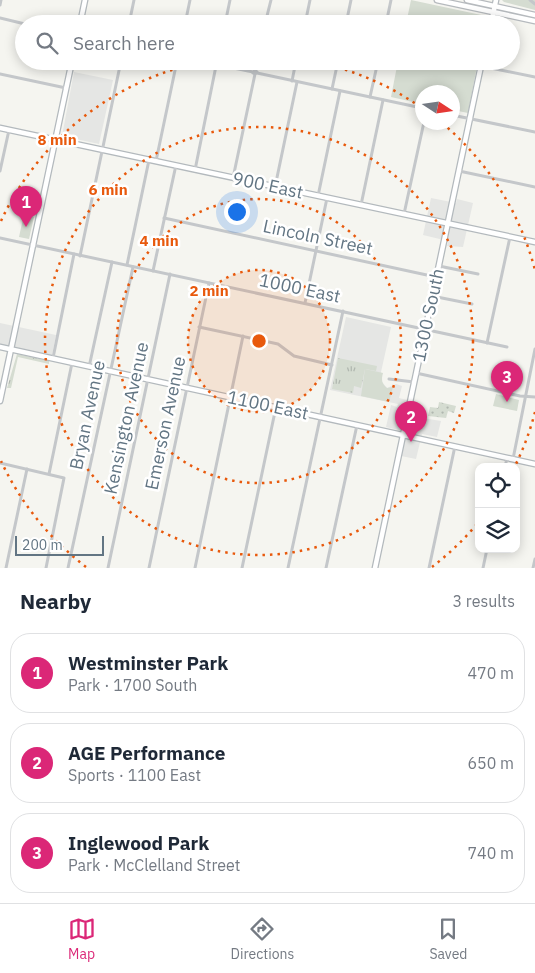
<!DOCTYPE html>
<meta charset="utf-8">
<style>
body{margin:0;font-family:"IBM Plex Sans",sans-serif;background:#f2f2f3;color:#1f2937}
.controls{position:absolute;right:15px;bottom:15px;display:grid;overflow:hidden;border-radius:10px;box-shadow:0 2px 12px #0003}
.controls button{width:45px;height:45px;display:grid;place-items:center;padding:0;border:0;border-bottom:1px solid #e0e1e3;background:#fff;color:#1f2937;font:25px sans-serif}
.compass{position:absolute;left:415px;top:85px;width:45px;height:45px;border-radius:50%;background:#fff;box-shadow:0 2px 12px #0003;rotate:102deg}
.scale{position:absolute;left:15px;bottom:12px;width:89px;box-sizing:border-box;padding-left:5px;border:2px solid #627583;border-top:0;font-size:14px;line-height:18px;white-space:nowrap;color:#627583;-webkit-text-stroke:4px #fff;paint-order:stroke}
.you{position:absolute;left:236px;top:211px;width:18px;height:18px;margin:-12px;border:4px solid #fff;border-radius:50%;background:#1a73e8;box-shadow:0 0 0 8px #1a73e833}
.badge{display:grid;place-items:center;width:32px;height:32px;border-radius:50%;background:#db2777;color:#fff;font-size:16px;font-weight:700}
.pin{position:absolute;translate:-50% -41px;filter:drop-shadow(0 1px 2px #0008)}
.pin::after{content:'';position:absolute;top:26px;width:18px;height:15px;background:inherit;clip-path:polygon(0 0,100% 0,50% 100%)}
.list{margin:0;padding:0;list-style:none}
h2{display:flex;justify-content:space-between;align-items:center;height:65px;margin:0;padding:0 20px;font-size:21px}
h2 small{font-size:16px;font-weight:400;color:#747a83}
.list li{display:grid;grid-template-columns:32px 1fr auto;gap:15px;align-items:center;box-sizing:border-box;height:80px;margin:0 10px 10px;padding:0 10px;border:1px solid #e0e1e3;border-radius:20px}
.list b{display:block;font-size:19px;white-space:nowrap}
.list p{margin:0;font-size:16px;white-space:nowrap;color:#747a83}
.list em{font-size:16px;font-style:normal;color:#747a83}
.icon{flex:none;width:28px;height:28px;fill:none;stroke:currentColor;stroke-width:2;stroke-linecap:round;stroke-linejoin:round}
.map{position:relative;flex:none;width:535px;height:568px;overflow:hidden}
.search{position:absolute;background:#fff;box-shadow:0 2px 12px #0003;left:15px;right:15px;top:15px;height:55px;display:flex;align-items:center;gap:12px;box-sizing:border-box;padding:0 18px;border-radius:28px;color:#747a83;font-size:19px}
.sheet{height:335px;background:#fff}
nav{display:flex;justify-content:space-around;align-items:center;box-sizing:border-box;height:70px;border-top:1px solid #e0e1e3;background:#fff;font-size:14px;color:#747a83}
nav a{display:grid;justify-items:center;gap:2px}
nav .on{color:#db2777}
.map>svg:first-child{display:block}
.built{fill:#e5e6e4}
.grass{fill:url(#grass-tufts)}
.park{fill:#d5dcd1}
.garden{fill:url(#garden-dots)}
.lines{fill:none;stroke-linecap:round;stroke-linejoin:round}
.secondary-casing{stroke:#b3b9bd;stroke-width:7}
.primary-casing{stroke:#b6babe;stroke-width:7}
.street{stroke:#c4c7ca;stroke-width:3}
.secondary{stroke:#fff;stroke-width:4.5}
.primary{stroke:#fff;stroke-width:4.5}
.ring{fill:none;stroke:#e8590c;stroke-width:2.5;stroke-dasharray:2.5 5}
.labels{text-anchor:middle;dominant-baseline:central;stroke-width:5;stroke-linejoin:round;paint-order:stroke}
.street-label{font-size:18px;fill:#627583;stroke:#fff}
.centre{fill:#e8590c;stroke:#fff;stroke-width:2.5}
.ring-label{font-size:15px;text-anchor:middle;font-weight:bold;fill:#e8590c;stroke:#fff;stroke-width:5;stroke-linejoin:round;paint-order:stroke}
</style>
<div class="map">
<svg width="535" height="568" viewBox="0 0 535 568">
<defs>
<pattern id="grass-tufts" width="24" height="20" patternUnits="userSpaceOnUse" patternTransform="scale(1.25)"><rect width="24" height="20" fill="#d5dcd1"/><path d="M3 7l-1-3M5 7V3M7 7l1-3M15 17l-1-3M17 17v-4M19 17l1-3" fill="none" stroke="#b0b7af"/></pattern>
<pattern id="garden-dots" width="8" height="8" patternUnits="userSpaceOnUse" patternTransform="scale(1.25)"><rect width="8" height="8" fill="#d5dcd1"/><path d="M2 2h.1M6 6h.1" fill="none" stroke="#b0b7af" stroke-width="1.8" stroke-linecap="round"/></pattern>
</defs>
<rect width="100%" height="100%" fill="#f5f5f0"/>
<!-- built -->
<g class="built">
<polygon points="74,72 113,80 99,144 62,136"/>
<polygon points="431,198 456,203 457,199 473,203 463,247 447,246 448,241 423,235"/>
<polygon points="346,317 391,327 381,372 382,382 387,388 396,384 402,386 399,398 407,400 405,415 441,421 437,437 422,434 416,459 401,456 406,432 386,427 391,405 397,407 398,404 330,390"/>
<polygon points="0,323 56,335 52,355 0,344"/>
</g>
<!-- grass -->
<g class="grass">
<polygon points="17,354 49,361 49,364 18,357 11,388 7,388"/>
<polygon points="338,358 377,366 376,371 365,369 361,388 354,386 353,393 332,389"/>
</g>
<!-- park -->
<g class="park">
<polygon points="411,0 486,16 486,24 406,24"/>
<polygon points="502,0 535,0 535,10 504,2"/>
<polygon points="398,61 478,61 468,113 453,110 452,92 422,92 422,104 391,97"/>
<polygon points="24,214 34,217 29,239 19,237"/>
<path d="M365 369 383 373C381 380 382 384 387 388L393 387 389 402 361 396Z"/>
<polygon points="496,394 519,400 517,411 493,406"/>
</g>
<!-- garden -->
<polygon class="garden" points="439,402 456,406 454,413 448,411 446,418 428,416 430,407 438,408"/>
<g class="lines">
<defs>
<g id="secondary">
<polyline points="80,24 85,0"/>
<polyline points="491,24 496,0"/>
<polyline points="0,128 535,242"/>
<polyline points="0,347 535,464"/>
<polyline points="0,401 72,61"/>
<polyline points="375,568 482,61"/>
</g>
<g id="primary">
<polyline points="437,0 535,21"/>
<polyline points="467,0 535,15"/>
</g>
</defs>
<!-- secondary casing -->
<use href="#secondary" class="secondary-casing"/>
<!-- primary casing -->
<use href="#primary" class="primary-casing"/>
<!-- street -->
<g class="street">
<polyline points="530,0 535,4"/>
<polyline points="0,5 1,0"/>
<polyline points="0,18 25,24"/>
<polyline points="129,24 134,0"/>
<polyline points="185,24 190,0"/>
<polyline points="225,24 230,0"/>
<polyline points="265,24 271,0"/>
<polyline points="305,24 310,0"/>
<polyline points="346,24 351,0"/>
<polyline points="386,24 391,0"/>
<polyline points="202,61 215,64"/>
<polygon points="217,62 219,65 216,66 215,64"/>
<polyline points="219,65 253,72"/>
<polyline points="481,66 535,77"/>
<polygon points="255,70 257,72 255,74 253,73"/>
<polyline points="255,70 257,61"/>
<polyline points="257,73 422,108"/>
<polyline points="0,74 66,88"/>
<polyline points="292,81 296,61"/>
<polyline points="332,89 338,61"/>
<polyline points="370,97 378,61"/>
<polyline points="452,115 535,132"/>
<polyline points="156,161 177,61"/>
<polyline points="195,170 216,66"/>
<polyline points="0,171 9,130"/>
<polyline points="459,171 535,187"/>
<polyline points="233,178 255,74"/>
<polyline points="275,187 297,82"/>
<polyline points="318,196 340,91"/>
<polyline points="361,205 383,100"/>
<polyline points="404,214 424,122"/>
<polyline points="164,218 436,277"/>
<polyline points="0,238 507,347"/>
<polyline points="80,256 121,61"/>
<polyline points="127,265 149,160"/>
<polyline points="439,266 478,274"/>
<polyline points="153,271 176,165"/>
<polyline points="432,296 472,304"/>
<polyline points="305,303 327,198"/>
<polyline points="199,327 278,344 294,356 332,365"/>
<polyline points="487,343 510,237"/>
<polyline points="53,358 74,254"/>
<polyline points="89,367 112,262"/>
<polyline points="416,373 520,396 535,397"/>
<polyline points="389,379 414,382"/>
<polyline points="513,459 535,349"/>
<polyline points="0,463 64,478 46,568"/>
<polyline points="505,467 507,458"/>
<polyline points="49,474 72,363"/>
<polyline points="6,568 27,469"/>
<polyline points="68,568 133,267"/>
<polyline points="108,568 170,274"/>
<polyline points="149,568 209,283"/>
<polyline points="195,568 243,336"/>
<polyline points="242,568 276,407"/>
<polyline points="288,568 343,311"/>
<polyline points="326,568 357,425"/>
<polyline points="429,568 455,446"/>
<polyline points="483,568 487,549"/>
<polyline points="533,568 535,559"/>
</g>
<!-- secondary -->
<use href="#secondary" class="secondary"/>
<!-- primary -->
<use href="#primary" class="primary"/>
</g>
<!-- distance rings -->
<circle cx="259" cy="341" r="71" fill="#e8590c" fill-opacity=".12"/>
<g class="ring">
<circle cx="259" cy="341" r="71"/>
<circle cx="259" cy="341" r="142"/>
<circle cx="259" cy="341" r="214"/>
<path d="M535 412A285 285 0 0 1 515 466M477 524A285 285 0 0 1 432 567M86 567A285 285 0 0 1 1 461M1 221A285 285 0 0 1 202 62M316 62A285 285 0 0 1 422 108M442 123A285 285 0 0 1 535 270"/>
</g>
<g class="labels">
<!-- street labels -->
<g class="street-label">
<text transform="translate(268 185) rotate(12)">900 East</text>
<text transform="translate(318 237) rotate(12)">Lincoln Street</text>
<text transform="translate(300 288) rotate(12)">1000 East</text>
<text transform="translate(428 315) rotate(-78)">1300 South</text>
<text transform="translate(268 405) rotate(12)">1100 East</text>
<text transform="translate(87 415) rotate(-78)">Bryan Avenue</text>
<text transform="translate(126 418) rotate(-78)">Kensington Avenue</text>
<text transform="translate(165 423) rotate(-78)">Emerson Avenue</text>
</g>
</g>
<circle cx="259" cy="341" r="8" class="centre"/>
<g class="ring-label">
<text x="57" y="145">8 min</text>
<text x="108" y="195">6 min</text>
<text x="159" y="246">4 min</text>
<text x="209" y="296">2 min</text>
</g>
</svg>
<div class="controls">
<button><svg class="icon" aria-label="locate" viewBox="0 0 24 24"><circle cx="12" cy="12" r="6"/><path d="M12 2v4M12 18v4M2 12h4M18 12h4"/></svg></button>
<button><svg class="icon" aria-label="layers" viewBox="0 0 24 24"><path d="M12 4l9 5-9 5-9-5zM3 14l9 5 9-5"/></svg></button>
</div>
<svg class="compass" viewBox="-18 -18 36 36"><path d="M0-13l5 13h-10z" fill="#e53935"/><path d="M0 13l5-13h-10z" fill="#747a83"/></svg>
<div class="scale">200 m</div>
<div class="you"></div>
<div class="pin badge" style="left:26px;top:227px">1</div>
<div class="pin badge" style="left:411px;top:442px">2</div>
<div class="pin badge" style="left:507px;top:402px">3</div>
<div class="search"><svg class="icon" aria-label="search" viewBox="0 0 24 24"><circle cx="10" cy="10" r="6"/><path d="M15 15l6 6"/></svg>Search here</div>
</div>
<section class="sheet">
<h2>Nearby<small>3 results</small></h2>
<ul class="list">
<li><span class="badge">1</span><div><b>Westminster Park</b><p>Park · 1700 South</p></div><em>470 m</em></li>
<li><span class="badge">2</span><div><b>AGE Performance</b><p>Sports · 1100 East</p></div><em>650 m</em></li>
<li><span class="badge">3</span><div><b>Inglewood Park</b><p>Park · McClelland Street</p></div><em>740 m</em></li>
</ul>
</section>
<nav>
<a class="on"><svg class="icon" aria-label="map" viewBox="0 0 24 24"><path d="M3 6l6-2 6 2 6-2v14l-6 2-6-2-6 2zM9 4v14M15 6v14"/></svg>Map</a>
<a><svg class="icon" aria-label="directions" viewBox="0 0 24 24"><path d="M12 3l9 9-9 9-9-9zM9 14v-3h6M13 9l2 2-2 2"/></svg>Directions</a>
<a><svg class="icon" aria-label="saved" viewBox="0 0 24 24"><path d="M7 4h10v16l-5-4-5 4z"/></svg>Saved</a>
</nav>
